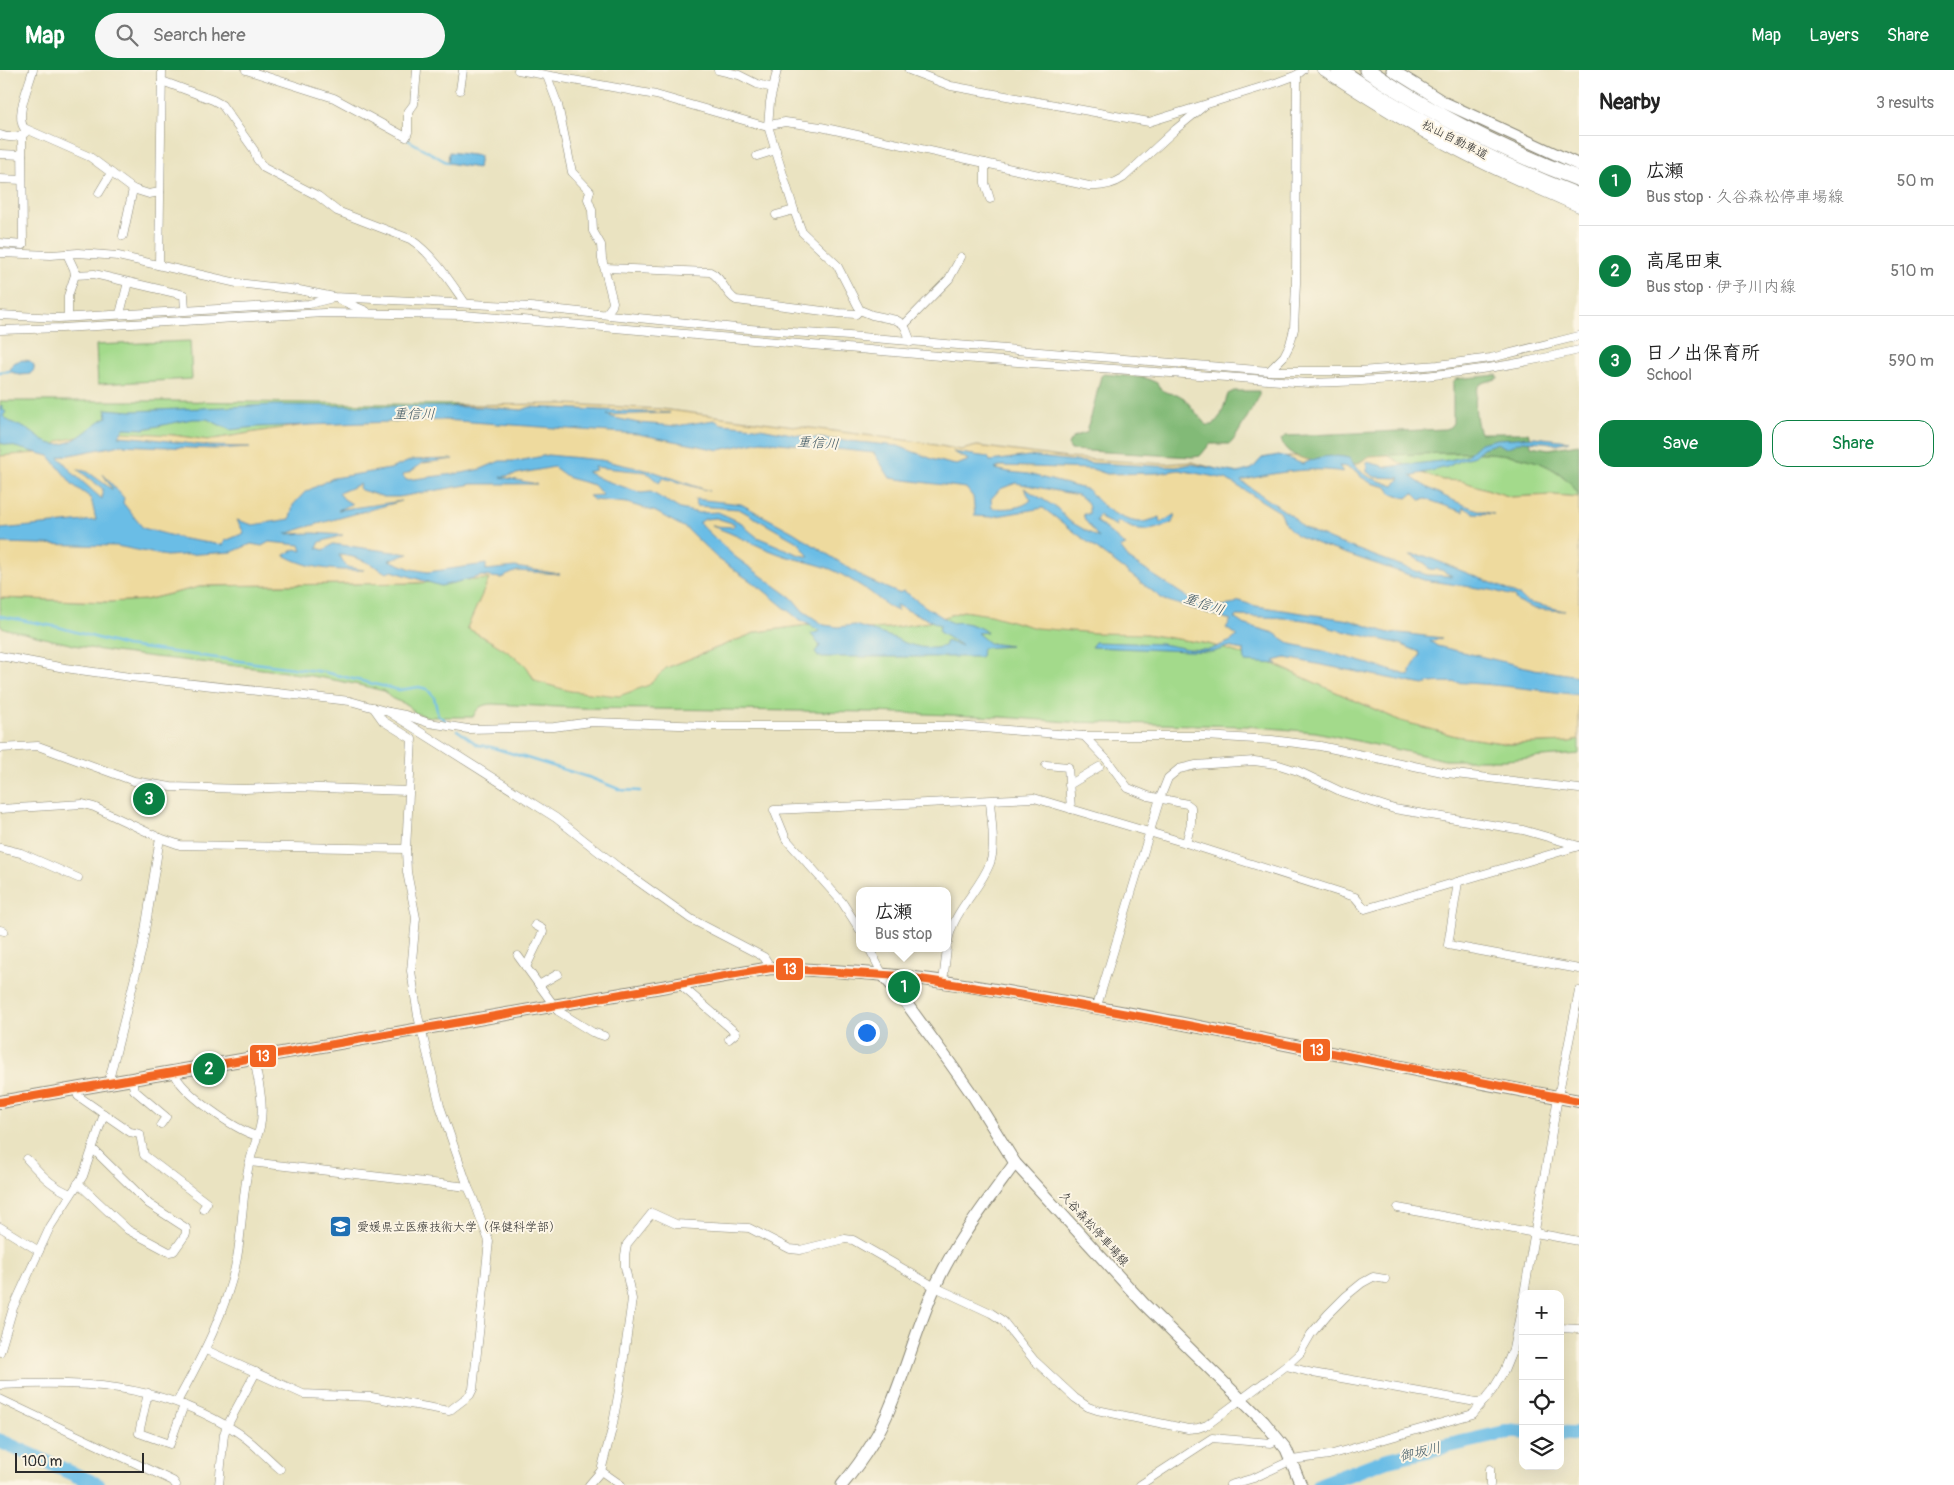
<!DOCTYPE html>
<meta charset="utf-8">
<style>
body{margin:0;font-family:Pangolin,"Klee One",sans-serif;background:#f6f6f6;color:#222}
.controls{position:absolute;right:15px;bottom:15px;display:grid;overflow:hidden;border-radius:10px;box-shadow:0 5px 20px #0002}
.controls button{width:45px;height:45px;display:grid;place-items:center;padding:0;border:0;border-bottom:1px solid #e0e0e0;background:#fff;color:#222;font:25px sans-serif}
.scale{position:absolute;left:15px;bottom:12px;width:129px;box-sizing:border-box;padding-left:5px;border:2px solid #2b2b2b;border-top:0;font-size:14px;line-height:18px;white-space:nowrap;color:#2b2b2b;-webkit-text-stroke:4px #fcf5e5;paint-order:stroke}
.you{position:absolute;left:866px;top:962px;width:18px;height:18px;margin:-12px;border:4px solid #fff;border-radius:50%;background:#1a73e8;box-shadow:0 0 0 8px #1a73e833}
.badge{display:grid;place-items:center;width:32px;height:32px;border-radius:50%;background:#0b8043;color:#fff;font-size:16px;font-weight:700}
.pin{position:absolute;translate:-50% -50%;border:2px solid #fff;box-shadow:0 1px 5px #0006}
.popup{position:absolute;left:856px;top:817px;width:95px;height:65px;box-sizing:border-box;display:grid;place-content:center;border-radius:10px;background:#fff;filter:drop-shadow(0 1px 4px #0005);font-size:16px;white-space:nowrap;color:#767676}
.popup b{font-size:19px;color:#222}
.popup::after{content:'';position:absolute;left:50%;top:100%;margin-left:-10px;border:10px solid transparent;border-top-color:#fff}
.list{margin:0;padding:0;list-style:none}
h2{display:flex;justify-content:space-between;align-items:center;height:65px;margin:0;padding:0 20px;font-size:21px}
h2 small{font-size:16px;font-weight:400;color:#767676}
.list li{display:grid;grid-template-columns:32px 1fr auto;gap:15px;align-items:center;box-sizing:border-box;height:90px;padding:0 20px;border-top:1px solid #e0e0e0}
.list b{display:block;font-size:19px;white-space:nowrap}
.list p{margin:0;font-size:16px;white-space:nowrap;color:#767676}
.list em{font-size:16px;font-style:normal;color:#767676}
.actions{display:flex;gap:10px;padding:15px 20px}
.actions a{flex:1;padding:11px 0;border:1px solid #0b8043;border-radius:15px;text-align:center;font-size:18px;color:#0b8043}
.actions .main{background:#0b8043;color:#fff}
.icon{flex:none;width:28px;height:28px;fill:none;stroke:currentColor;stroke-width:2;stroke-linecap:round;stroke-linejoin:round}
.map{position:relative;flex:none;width:1579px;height:1415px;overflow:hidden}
header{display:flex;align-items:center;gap:30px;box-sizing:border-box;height:70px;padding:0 25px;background:#0b8043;color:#fff}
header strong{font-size:24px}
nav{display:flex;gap:28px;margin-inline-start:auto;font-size:18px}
.search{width:350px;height:45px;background:#f6f6f6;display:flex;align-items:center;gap:12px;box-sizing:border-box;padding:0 18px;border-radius:28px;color:#767676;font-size:19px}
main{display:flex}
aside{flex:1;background:#fff}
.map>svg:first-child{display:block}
.green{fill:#a3da8b;stroke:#67825b}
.forest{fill:#82ba77;stroke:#567251}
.sand{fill:#eeda9e;stroke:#8c8264}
.water{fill:#6abde6;stroke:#4a7488;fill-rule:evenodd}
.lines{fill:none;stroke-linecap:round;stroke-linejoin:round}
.stream{stroke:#6abde6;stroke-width:2.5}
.river{stroke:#6abde6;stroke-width:15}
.street-casing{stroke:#8a8776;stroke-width:9}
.secondary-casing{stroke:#8a8776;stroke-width:13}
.primary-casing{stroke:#8a8776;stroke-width:14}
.highway-casing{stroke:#8a8776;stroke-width:17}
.street{stroke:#fff;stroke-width:8}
.secondary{stroke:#fff;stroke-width:11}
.primary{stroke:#fff;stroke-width:12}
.highway{stroke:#fff;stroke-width:15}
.bus-1-casing{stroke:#fcf5e5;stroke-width:11}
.bus-1{stroke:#f26522;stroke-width:8}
.labels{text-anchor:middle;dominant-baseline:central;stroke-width:4;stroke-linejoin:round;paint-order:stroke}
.street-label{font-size:12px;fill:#2b2b2b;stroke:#fcf5e5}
.poi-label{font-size:12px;fill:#2b2b2b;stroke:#fcf5e5;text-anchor:start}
.water-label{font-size:14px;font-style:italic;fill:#3e5763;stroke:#fcf5e5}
.line-badge{stroke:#fcf5e5;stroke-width:2}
.badge-label{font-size:14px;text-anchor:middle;font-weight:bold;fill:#fff}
</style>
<header>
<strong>Map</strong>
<div class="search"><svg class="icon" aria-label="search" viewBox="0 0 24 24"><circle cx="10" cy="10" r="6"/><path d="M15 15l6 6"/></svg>Search here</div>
<nav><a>Map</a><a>Layers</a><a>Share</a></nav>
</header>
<main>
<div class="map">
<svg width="1579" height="1415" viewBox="0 0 1579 1415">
<rect width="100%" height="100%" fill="#fcf5e5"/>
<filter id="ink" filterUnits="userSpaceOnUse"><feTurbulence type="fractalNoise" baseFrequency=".02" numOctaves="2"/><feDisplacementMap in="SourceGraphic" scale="10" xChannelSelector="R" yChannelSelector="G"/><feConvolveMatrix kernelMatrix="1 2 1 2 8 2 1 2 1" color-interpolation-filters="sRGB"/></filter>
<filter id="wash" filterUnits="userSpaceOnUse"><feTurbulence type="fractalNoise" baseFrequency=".0096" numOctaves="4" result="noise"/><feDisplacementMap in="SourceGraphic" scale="20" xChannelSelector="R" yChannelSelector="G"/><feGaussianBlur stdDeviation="1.12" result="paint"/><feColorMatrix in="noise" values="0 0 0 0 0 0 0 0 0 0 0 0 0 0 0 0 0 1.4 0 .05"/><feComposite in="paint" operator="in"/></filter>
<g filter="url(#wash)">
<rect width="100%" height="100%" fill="#eae3c1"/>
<!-- green -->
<g class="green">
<polygon points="190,271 192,309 98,314 96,275"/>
<polygon points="0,331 172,331 463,335 268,360 208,370 173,365 47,382 0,386"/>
<path d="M1435 383C1477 383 1532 378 1566 409 1572 415 1577 419 1579 427L1553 425 1511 427 1461 411 1442 410 1415 401 1387 385Z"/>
<path d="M490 509 467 558 503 577 527 596 534 610 649 615 666 598 757 562 807 555 840 560 890 558 929 552 963 541 1146 564 1209 574 1271 593 1401 651 1456 666 1509 674 1569 672 1579 670V684L1505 690H1445L1316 662 1246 656 1069 652 1002 647 874 642 581 638 493 634C483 634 477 637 473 647H430L415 643C405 628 394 635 384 621 292 597 195 594 101 580 69 575 38 566 7 559L0 556V528L108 532 145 530 203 516 414 513Z"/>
</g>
<!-- forest -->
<g class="forest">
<path d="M1104 304 1146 308 1157 313 1161 320 1168 323 1177 324 1184 328 1206 355H1213L1221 345 1228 324 1234 321H1259V327L1235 368 1230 374H1210L1200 386 1193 387 1071 380 1068 375C1073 364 1078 366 1088 362L1087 357 1091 347 1101 306Z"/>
<path d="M1497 305 1498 308C1493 311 1484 311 1480 315 1472 322 1476 354 1480 363H1528L1530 367 1531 376 1549 379 1579 374V426C1553 375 1469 382 1422 384 1405 385 1388 384 1372 386 1366 387 1361 393 1355 394 1335 395 1286 394 1281 369L1286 366 1445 359 1450 357 1453 353V312L1456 309Z"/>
</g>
<!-- sand -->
<path class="sand" d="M566 334 661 339 920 372 961 380 977 376 1068 388 1167 394 1192 392 1240 406 1266 392 1294 386 1317 392 1357 394 1370 386 1387 385 1415 401 1442 410 1461 411 1511 427 1553 425 1579 427V670L1569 672 1509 674 1456 666 1401 651 1271 593 1209 574 1146 564 1095 563 1036 558 990 545 963 541 929 552 890 558 840 560 807 555 757 562 666 598 649 615 619 626 570 621 538 612C531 608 530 599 524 594 506 579 487 569 467 558L489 509 415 513 203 516 145 530 108 532 0 528V386L47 382 59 371 106 361 173 365 208 370 268 360 463 335Z"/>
<!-- water -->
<g class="water">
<polygon points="449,82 480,86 478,98 448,93"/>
<path d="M24 290 30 291 34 295V300L30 304 20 305 9 301C11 293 16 291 24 290Z"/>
<path d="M274 335 483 337 522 340 530 337 670 343 607 345 615 348 638 353 676 356 714 350 722 354 755 357 808 367 898 376 935 390 951 394 957 395 969 390 953 382 988 387 990 391 1029 386 1093 393 1176 397 1191 394 1238 403 1252 399 1262 388 1279 385 1303 394C1318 386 1333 384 1349 388L1356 397 1369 407 1394 416 1400 408 1375 407 1367 402V392L1387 397 1449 390 1466 386 1480 373 1497 369 1534 367 1569 371 1556 374 1546 372 1522 371 1506 378 1498 373 1483 378 1474 386 1459 391 1447 397 1410 406C1429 421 1471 440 1494 444L1474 443 1463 437V442L1426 429 1420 430 1413 423 1407 428 1391 423 1387 417 1371 413 1361 407 1358 402 1347 397 1339 396 1343 402C1312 396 1271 403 1241 411L1292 446 1302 457 1331 470 1427 505 1452 506 1441 500 1429 499 1426 494 1410 485 1425 486 1499 516 1520 526 1526 532 1565 541 1535 539 1518 532 1513 526 1491 520 1424 510 1323 476 1296 465 1286 455 1280 442 1226 409 1179 400 1158 403 1107 404 1092 399 1001 396 995 399 1009 402 1028 404 1089 420C1098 435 1121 451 1140 452 1146 452 1154 449 1160 447L1161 453 1175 444 1172 453C1161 457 1147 463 1135 459 1127 457 1125 452 1116 452L1117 456 1102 449 1099 444 1096 451 1126 476 1120 477 1130 490 1190 529 1216 536 1231 535 1239 531 1256 536 1349 550 1392 564 1400 563 1442 568 1430 571 1437 576 1534 599 1579 606V625C1554 622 1439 606 1424 615L1286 588 1274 591 1278 594 1245 592 1244 580 1228 577 1213 582 1091 577 1095 572 1162 574 1188 579 1209 580 1231 571 1237 566 1226 558 1231 550 1164 530 1043 438 991 447 975 446 973 427 966 418 890 408 874 383 761 371 719 380 638 364 444 350 256 357 230 360 207 349H192L144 359 124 358 119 366 144 368 209 376 250 377 215 379 121 375 59 387 75 405 102 429 103 419 77 399 88 402 113 420 103 404 124 428 123 433 143 458 184 469 223 475 225 471 244 463 237 450 253 455 290 449 293 435 305 422 333 408 390 399 412 390 454 389 423 393 410 402 402 405 406 410 462 403 481 399 500 391H518L548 385 601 390 655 402 709 421 663 408 659 413 646 402 594 397 596 400 587 402 601 409 641 423 651 422 680 439 699 443 718 442 742 453 746 458 757 467 797 484 809 487 799 473 739 439 696 436 695 429 741 434 793 462 866 509 898 523 904 521 926 537 952 553C964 551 976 555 987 562L977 563 989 573 1011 576 982 578 981 587H818L815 582 820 576 811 564 820 561 797 548 762 519 717 488 687 459 656 442 627 433 594 430 589 426 603 425 594 415 569 408 554 397 501 407 537 414H472L399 427H384L361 420 359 418 360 414 339 423 344 429 352 434 338 440 402 431 303 458 286 464 314 463 343 465 320 472 317 478 324 480 333 474 409 484 389 490 411 499 428 502 486 494V500L515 497 560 504 517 501 501 508 482 506 441 516 392 501 386 503C372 494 355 485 339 485L347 497 364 500C336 501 309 499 284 485L296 479 302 481 300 475 269 472 262 476 251 474 232 482 166 486 117 476 0 473V459L96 450 91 428 73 415 49 386 0 373V336H3L2 339 6 342 3 346C10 354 21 355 30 361 36 365 42 371 49 373 71 381 90 355 107 347L106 339 132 341ZM1016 413 1078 425C1086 430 1090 434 1089 444H1083L1085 450 1099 468 1069 451 1057 438 1024 418 1031 430C1022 439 1005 439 992 438L991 429 1000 419ZM716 448 735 454 732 457 712 456C735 464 756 476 779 484 798 491 819 493 837 502 848 508 860 515 870 522 879 529 887 537 898 541L896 535 940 555 939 562 962 576 946 571 944 576C933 581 908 576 897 569L855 555 838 557 824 555 803 541 792 528 734 486 699 453 705 449ZM1237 546C1255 547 1320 547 1330 558L1400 574 1419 582 1420 585 1410 601V606L1324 581 1291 574 1274 563 1243 554 1234 548Z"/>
</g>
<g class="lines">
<!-- stream -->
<g class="stream">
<polyline points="408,70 448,93"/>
<polyline points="0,302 9,301"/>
<polyline points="0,546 58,557 126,576 324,602 399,620 419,617 427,619 434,627 438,645 448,653"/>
<polyline points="457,660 478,675 491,677 591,708 621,720 640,721"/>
</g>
<!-- river -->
<g class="river">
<polyline points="1560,1363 1579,1364"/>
<polyline points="0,1371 98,1415"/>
<polyline points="1320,1415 1386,1390 1512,1361 1523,1362"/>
</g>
</g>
</g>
<g filter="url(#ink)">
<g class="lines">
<defs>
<g id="street">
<path d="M33 0C29 15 15 45 24 58L90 87 133 119 149 124 160 122"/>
<polyline points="246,0 334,28 406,67 408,62 408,42 414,34 417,0"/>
<path d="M518 0 656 25 764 56 785 52 821 57 1089 116C1102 117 1112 115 1123 108L1176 59 1204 36"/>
<polyline points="718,0 739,5 757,14 773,18"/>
<polyline points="777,0 770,32 768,56 794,140 802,162 837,195 860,240 872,245 896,250 903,254 906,259 911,272"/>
<polyline points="909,0 951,16 1149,52 1278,12 1297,5 1303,0"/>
<path d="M1321 0C1363 27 1404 54 1448 77 1490 100 1535 119 1579 138"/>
<polyline points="547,6 558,35 572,102 590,121 588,129 592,140 593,161 601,175 602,189 613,232 612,236 606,244"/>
<path d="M162 11 213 30 222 35 254 80 257 89 264 98 318 126 337 141 410 169C433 184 449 210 465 233"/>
<polyline points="460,20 463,0"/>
<path d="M0 65C8 68 17 68 25 63"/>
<polyline points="0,84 22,85"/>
<polyline points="757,86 776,80"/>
<polyline points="985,93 985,113 990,129"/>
<polyline points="0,109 22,110"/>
<polyline points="99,123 111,103"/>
<polyline points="776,145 794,140"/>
<polyline points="123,166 133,119"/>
<polyline points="0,173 23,175 22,65"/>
<polyline points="0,183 51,185 78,183 118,186 237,213 299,220 334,227 531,237 736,258 849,266 1269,301 1360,301 1438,295 1491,288 1579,266"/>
<polyline points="67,184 74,199 75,205 94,204 184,225 185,240"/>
<polyline points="159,195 162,0"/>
<path d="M605 198 710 202C722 207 725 224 736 230L839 243 856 244 860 240"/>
<polyline points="340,230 366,241"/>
<polyline points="120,244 128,212"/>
<polyline points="0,245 58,248 309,234 329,229"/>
<polyline points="68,247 68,226 75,205"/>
<polyline points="904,255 949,209 961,187"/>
<path d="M0 260 62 258 324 243 464 245 963 288 1308 313C1400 311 1490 302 1579 280"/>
<polyline points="1269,301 1284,286 1290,274 1294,259 1296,213 1297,5"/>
<polyline points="0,586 65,598 130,607 350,631 389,642 556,748 618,797 691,849 764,887 771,898"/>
<polyline points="389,642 405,645 429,653 468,659 554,657 591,652 708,656 957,656 1084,666 1205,666 1272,670 1320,676 1447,703 1579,719"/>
<polyline points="1084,666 1107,690 1128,718 1148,726 1187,734 1191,737 1191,753 1186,773"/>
<polyline points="0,678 38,676 134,711 171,717 245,719 293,717 408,721"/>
<polyline points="1046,695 1068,697 1071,739"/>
<polyline points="1069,715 1099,697"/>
<polyline points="0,739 83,734 94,737 160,768 180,775 406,779 412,669 383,651 373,637"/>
<polyline points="0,778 21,783 78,808"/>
<polyline points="406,779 407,802 416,848 411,901 418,946 440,1036 468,1117"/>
<polyline points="1458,812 1448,875 1579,899"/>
<polyline points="0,860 4,861"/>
<polyline points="860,860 842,832 786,769 774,740 1034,728 1186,773 1355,827 1365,839 1579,776"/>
<path d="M948 872C952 842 980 820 990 793 996 778 991 748 990 731"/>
<polyline points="869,878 883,905"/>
<polyline points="518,886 558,941 592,962 604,966"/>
<polyline points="526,897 543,862 542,859 535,855"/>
<polyline points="943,912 947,878"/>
<polyline points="683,913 684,918 736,963 729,969"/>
<polyline points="539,915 558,904"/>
<polyline points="1096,939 1160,728 1168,708 1179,699 1196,695 1254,691 1276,694 1298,701 1342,722 1394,739 1523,760 1579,776"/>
<path d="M174 1002C181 1023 236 1060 257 1066"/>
<polyline points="132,1010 134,1020 166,1047 161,1054"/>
<polyline points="108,1014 142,879 160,768"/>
<polyline points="104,1044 130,1062 140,1064 144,1085 207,1133 203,1139"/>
<path d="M27 1089C41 1104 52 1117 71 1124"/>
<polyline points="78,1113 128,1160 169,1182 174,1181 186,1164 186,1158 149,1134 93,1079"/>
<polyline points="1398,1138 1579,1171"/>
<polyline points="0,1157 39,1181"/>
<polyline points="1524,1224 1558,1027 1579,921"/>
<polyline points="1560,1258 1579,1259"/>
<polyline points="206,1280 303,1324 371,1327 449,1341 470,1325 473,1319 489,1171 473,1128 468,1117 250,1092"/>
<polyline points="0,1282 13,1238 50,1157 83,1106 104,1044 78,1026 77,1019"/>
<polyline points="1286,1296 1313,1303 1476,1332 1484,1331"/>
<path d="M256 1302 227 1356C247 1366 263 1384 280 1399"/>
<path d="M0 1315C82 1311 154 1313 227 1356L224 1364 219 1415"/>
<polyline points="148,1323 139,1363 170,1374 184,1335"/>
<polyline points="0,1329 173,1411 176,1415"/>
<path d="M177 1332C202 1287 227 1240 237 1188 242 1161 242 1132 247 1105 249 1089 256 1073 260 1057 265 1035 258 1010 254 989"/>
<polyline points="1490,1399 1490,1415"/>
<polyline points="601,1401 621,1415"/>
<polyline points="589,1415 601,1401 612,1359 621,1309 632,1229 625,1197 625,1185 627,1174 652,1143 676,1154 749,1158 790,1179 800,1180 845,1169 853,1170 935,1217 991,1243 1003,1251 1034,1290 1075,1328 1088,1337 1097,1340 1188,1359 1198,1358 1207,1355 1286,1296 1300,1283 1311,1264 1328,1244 1346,1226 1362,1213 1373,1207 1385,1209"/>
<polyline points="1140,1415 1212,1368 1271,1373 1279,1369"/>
<polyline points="1230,1415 1254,1408 1292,1390 1329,1385 1473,1344 1492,1321 1504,1301 1513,1279 1523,1230"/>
</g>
<g id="secondary">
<polyline points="1392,0 1445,33 1579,95"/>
<polyline points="883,905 904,930 950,993 974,1027 1015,1093 1144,1234 1264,1352 1286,1379 1301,1415"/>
<path d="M842 1415C862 1391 880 1364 891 1335 907 1296 918 1255 935 1217 955 1172 986 1133 1015 1093"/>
</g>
<path id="primary" d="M0 1032 771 898C829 901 887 903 944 912 1156 944 1367 993 1579 1031"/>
<g id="highway">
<path d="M1339 0C1414 51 1494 94 1579 126"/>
<path d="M1367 0C1432 44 1505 81 1579 109"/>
</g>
</defs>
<!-- street casing -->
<use href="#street" class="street-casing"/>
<!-- secondary casing -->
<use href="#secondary" class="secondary-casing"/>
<!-- primary casing -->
<use href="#primary" class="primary-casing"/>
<!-- highway casing -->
<use href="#highway" class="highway-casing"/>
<!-- street -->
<use href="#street" class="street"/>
<!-- secondary -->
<use href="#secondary" class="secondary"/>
<!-- primary -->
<use href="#primary" class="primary"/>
<!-- highway -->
<use href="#highway" class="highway"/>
<defs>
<polyline id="bus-1" points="0,1032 771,898 901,906 1023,925 1182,954 1579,1031"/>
</defs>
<!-- bus-1 casing -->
<use href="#bus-1" class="bus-1-casing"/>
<!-- bus-1 -->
<use href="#bus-1" class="bus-1"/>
</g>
</g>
<!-- icons -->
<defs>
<symbol id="university-square" viewBox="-11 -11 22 22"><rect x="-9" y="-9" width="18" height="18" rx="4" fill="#1f6fb2" stroke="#fcf5e5"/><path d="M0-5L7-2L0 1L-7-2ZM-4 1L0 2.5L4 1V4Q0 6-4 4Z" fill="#fff"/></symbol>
</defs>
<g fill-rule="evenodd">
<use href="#university-square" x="328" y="1144" width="25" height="25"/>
</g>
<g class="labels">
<!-- street labels -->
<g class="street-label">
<text transform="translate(1455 70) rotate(27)">松山自動車道</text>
<text transform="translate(1094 1159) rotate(48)">久谷森松停車場線</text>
</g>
<!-- poi labels -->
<g class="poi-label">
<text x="357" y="1157">愛媛県立医療技術大学（保健科学部）</text>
</g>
<!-- water labels -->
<g class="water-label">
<text transform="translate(414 344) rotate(1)">重信川</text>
<text transform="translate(818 373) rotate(4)">重信川</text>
<text transform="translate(1204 534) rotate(19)">重信川</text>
<text transform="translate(1420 1382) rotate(-13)">御坂川</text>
</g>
</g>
<g class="line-badge">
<rect x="775" y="887" width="29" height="24" rx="5" fill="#f26522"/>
<rect x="1302" y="968" width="29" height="24" rx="5" fill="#f26522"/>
<rect x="249" y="974" width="28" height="24" rx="5" fill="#f26522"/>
</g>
<g class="badge-label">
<text x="790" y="904">13</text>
<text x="1317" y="985">13</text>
<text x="263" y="991">13</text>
</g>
</svg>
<div class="controls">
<button>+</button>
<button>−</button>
<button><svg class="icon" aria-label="locate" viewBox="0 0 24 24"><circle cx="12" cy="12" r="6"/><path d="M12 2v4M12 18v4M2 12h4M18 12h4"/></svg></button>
<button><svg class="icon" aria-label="layers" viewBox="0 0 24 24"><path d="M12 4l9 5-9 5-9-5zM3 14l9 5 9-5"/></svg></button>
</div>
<div class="scale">100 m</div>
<div class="you"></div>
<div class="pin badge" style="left:904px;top:917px">1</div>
<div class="popup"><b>広瀬</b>Bus stop</div>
<div class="pin badge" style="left:209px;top:999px">2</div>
<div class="pin badge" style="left:149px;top:729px">3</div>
</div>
<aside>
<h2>Nearby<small>3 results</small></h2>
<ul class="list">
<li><span class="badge">1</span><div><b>広瀬</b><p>Bus stop · 久谷森松停車場線</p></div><em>50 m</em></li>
<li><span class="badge">2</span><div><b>高尾田東</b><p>Bus stop · 伊予川内線</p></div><em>510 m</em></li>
<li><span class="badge">3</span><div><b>日ノ出保育所</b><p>School</p></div><em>590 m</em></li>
</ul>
<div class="actions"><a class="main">Save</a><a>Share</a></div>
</aside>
</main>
